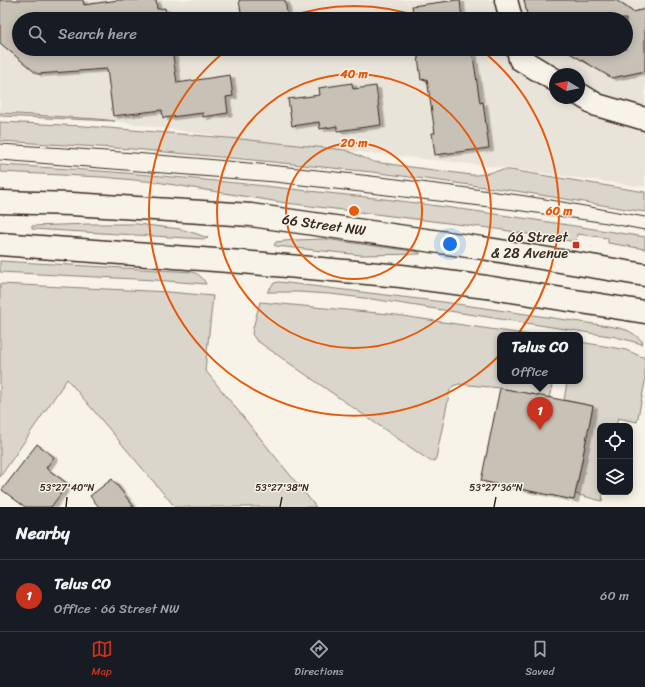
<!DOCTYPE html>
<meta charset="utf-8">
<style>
body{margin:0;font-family:Sriracha,sans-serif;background:#242831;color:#f1f3f6}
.controls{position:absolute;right:12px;bottom:12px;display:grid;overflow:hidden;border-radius:8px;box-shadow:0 2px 10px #0003}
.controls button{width:36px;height:36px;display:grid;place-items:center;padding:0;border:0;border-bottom:1px solid #363941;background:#171b24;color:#f1f3f6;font:20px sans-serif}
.compass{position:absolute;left:549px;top:68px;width:36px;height:36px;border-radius:50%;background:#171b24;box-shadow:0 2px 10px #0003;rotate:280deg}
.you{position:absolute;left:450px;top:244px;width:14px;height:14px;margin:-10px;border:3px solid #fff;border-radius:50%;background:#1a73e8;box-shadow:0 0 0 6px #1a73e833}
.badge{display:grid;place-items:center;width:26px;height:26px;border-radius:50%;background:#c8321e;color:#fff;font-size:13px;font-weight:700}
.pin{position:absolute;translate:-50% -33px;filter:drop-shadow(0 1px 2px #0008)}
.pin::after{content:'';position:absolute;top:21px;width:14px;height:12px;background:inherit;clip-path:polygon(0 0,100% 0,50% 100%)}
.popup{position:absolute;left:497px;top:332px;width:86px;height:52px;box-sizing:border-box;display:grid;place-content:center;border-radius:8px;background:#171b24;filter:drop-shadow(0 1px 3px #0005);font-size:13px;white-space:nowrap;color:#9ea1a6}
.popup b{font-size:15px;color:#f1f3f6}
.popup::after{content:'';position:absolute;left:50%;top:100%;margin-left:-8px;border:8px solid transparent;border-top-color:#171b24}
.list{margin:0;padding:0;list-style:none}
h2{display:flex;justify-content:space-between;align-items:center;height:52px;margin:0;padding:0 16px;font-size:17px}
h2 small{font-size:13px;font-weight:400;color:#9ea1a6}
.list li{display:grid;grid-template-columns:26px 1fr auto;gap:12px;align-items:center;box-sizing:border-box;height:72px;padding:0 16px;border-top:1px solid #363941}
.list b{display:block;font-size:15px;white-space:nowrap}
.list p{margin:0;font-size:13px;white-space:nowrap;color:#9ea1a6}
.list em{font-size:13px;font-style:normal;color:#9ea1a6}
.icon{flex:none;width:22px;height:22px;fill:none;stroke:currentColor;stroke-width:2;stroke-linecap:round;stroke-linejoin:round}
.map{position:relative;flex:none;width:645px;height:507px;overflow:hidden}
.search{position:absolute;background:#171b24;box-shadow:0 2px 10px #0003;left:12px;right:12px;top:12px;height:44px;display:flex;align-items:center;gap:10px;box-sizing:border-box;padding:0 14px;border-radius:22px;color:#9ea1a6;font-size:15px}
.sheet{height:124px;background:#171b24}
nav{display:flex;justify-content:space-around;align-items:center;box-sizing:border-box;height:56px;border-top:1px solid #363941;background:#171b24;font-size:11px;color:#9ea1a6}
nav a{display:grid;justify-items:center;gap:2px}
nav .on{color:#c8321e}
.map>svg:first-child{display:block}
.built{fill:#e9e4d9;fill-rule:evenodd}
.green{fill:#dbd6cb;stroke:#8b8074}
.building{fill:#c8c1b6;stroke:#3b2a1e;filter:url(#shadow)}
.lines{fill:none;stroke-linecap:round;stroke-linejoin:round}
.minor-casing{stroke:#3b2a1e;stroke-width:25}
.major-casing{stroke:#3b2a1e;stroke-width:25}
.minor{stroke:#f7f3e8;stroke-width:22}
.major{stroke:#f7f3e8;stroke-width:22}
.tram{stroke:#3b2a1e;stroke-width:1}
.ticks{fill:none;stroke:#3b2a1e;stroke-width:1.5}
.ring{fill:none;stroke:#e8590c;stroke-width:2}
.poi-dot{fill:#c8321e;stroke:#f7f3e8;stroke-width:1.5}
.labels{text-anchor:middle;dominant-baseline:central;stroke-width:3;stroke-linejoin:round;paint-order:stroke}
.street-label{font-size:14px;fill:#3b2a1e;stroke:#f7f3e8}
.poi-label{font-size:14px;fill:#3b2a1e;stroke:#f7f3e8;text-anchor:end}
.ticks-label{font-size:10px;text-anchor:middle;fill:#3b2a1e;stroke:#f7f3e8;stroke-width:3;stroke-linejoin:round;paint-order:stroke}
.centre{fill:#e8590c;stroke:#f7f3e8;stroke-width:2}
.ring-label{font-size:12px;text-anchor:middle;font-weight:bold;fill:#e8590c;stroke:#f7f3e8;stroke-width:3;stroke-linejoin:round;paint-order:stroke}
</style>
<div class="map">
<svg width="645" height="507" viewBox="0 0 645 507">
<defs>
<filter id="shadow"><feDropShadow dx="4.5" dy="2.5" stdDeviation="0" flood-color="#0004"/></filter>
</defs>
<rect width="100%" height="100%" fill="#f7f3e8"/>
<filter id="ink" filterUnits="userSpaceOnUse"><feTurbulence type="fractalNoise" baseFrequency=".025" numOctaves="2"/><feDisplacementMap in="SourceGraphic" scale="8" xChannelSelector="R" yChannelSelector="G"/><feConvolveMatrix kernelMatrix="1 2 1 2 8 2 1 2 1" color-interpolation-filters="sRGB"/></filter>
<g filter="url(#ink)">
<!-- built -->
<path class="built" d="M0 0H645V187L498 167 240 139 105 120 0 113ZM19 19H626V49H19ZM555 74H579V98H555Z"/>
<!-- green -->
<g class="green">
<polygon points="0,113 98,119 115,121 0,116"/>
<path d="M0 122 84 126 240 139 345 150 374 162 471 175C485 176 496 169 510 170L645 192V212L516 191 372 172 253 160 132 149 0 141Z"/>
<path d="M0 165C103 170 206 179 309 191 345 195 380 198 416 203 492 213 569 225 645 237V249L608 243V238L577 234 576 242 497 229 286 203 156 182 102 177 0 172Z"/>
<polygon points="89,224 137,224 180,229 194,233 208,238 205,239 32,229 32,226"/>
<polygon points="324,239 420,252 420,254 361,255 276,246 274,245 276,242 294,240"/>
<path d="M0 261 193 272C200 275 203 278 206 284L155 280 0 272Z"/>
<path d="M279 282 443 302 608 326C625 329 630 329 643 342L642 344 616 337 372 299 330 294 298 292H267L274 283Z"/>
<polygon points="0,284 169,292 213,296 205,370 316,507 175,507 67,379 0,477"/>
<polygon points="260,302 389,314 530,335 500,335 500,381 553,381 549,398 500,388 459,384 453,386 450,390 436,458 434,461 430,461 256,340 252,334 253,328"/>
<polygon points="580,342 610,347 626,350 645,358 645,382 637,422 618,418 616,426 600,426 600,492 603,492 602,501 575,494 593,406 564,400 567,383 557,381 580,381"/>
</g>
<!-- building -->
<g class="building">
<polygon points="0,0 83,0 84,5 118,0 156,0 157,9 165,8 167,19 19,19 19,49 172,49 177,83 230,75 233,96 226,97 228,113 203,117 203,113 163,118 162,110 113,116 107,69 37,74 0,43"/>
<polygon points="239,0 285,0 288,19 242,19"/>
<polygon points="457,0 460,0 462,19 414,19 412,6"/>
<polygon points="524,0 616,0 633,12 645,9 645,71 612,78 563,49 626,49 626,19 528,19"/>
<polygon points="417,49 472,49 480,103 483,102 489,148 435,155 432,133 435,133 427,79 421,80"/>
<polygon points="352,83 353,89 376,86 381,125 337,131 337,126 320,129 319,122 292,126 288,99 320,95 319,88"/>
<polygon points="500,388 593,406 574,500 481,481"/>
<polygon points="37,444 54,457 46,468 68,484 51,507 25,507 2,490"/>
<polygon points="112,479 134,507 99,507 90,496"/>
</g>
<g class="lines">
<defs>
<g id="minor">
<polyline points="506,0 511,19"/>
<polyline points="518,49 520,59 555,80"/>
<polyline points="579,94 597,105 645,119"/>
</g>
<g id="major">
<polyline points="0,202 72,204 251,215 482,248 645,275"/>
<polyline points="0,244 242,262 401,276 486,287 645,312"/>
</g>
</defs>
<!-- minor casing -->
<use href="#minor" class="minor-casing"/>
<!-- major casing -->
<use href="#major" class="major-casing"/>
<!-- minor -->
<use href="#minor" class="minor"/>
<!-- major -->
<use href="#major" class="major"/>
<!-- tram -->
<g class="tram">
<path d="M0 144C176 154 351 171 526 196 566 202 605 210 645 217"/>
<polyline points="0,160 275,182 515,210 607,223 645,230"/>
</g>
</g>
</g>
<!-- ticks -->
<path class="ticks" d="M66 507 67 497M280 507 282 497M494 507 496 497"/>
<!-- distance rings -->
<g class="ring">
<circle cx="354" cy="211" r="68"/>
<circle cx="354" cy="211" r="137"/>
<path d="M282 19A205 205 0 0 1 426 19M480 49A205 205 0 1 1 228 49"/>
</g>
<!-- markers -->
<rect class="poi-dot" x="572" y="241" width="8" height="8" rx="2"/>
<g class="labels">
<!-- street labels -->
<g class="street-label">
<text transform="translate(324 225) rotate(8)">66 Street NW</text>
</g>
<!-- poi labels -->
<g class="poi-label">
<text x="568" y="237">66 Street<tspan x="568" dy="16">&amp; 28 Avenue</tspan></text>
</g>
</g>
<g class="ticks-label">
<text x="67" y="491">53°27'40"N</text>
<text x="282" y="491">53°27'38"N</text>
<text x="496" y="491">53°27'36"N</text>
</g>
<circle cx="354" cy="211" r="6" class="centre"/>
<g class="ring-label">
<text x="354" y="78">40 m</text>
<text x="354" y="147">20 m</text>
<text x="559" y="215">60 m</text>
</g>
</svg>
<div class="controls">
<button><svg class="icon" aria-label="locate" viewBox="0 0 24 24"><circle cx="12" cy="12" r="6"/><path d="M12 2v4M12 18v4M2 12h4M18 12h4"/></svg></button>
<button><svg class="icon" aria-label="layers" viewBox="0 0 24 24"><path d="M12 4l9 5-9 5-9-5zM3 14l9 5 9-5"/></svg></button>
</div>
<svg class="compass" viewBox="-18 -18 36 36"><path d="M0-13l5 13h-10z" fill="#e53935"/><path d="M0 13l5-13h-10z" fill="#9ea1a6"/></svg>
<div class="you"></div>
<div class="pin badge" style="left:540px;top:430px">1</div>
<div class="popup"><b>Telus CO</b>Office</div>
<div class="search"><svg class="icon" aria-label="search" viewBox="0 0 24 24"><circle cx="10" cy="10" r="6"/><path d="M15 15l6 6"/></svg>Search here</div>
</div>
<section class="sheet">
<h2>Nearby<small></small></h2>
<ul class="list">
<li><span class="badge">1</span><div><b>Telus CO</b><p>Office · 66 Street NW</p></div><em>60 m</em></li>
</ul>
</section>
<nav>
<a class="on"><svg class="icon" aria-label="map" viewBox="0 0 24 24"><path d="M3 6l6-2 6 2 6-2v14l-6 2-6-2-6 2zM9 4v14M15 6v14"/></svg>Map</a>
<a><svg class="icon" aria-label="directions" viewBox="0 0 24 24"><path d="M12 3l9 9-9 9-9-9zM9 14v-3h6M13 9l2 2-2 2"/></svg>Directions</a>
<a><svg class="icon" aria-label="saved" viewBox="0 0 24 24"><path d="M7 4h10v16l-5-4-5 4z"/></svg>Saved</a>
</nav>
